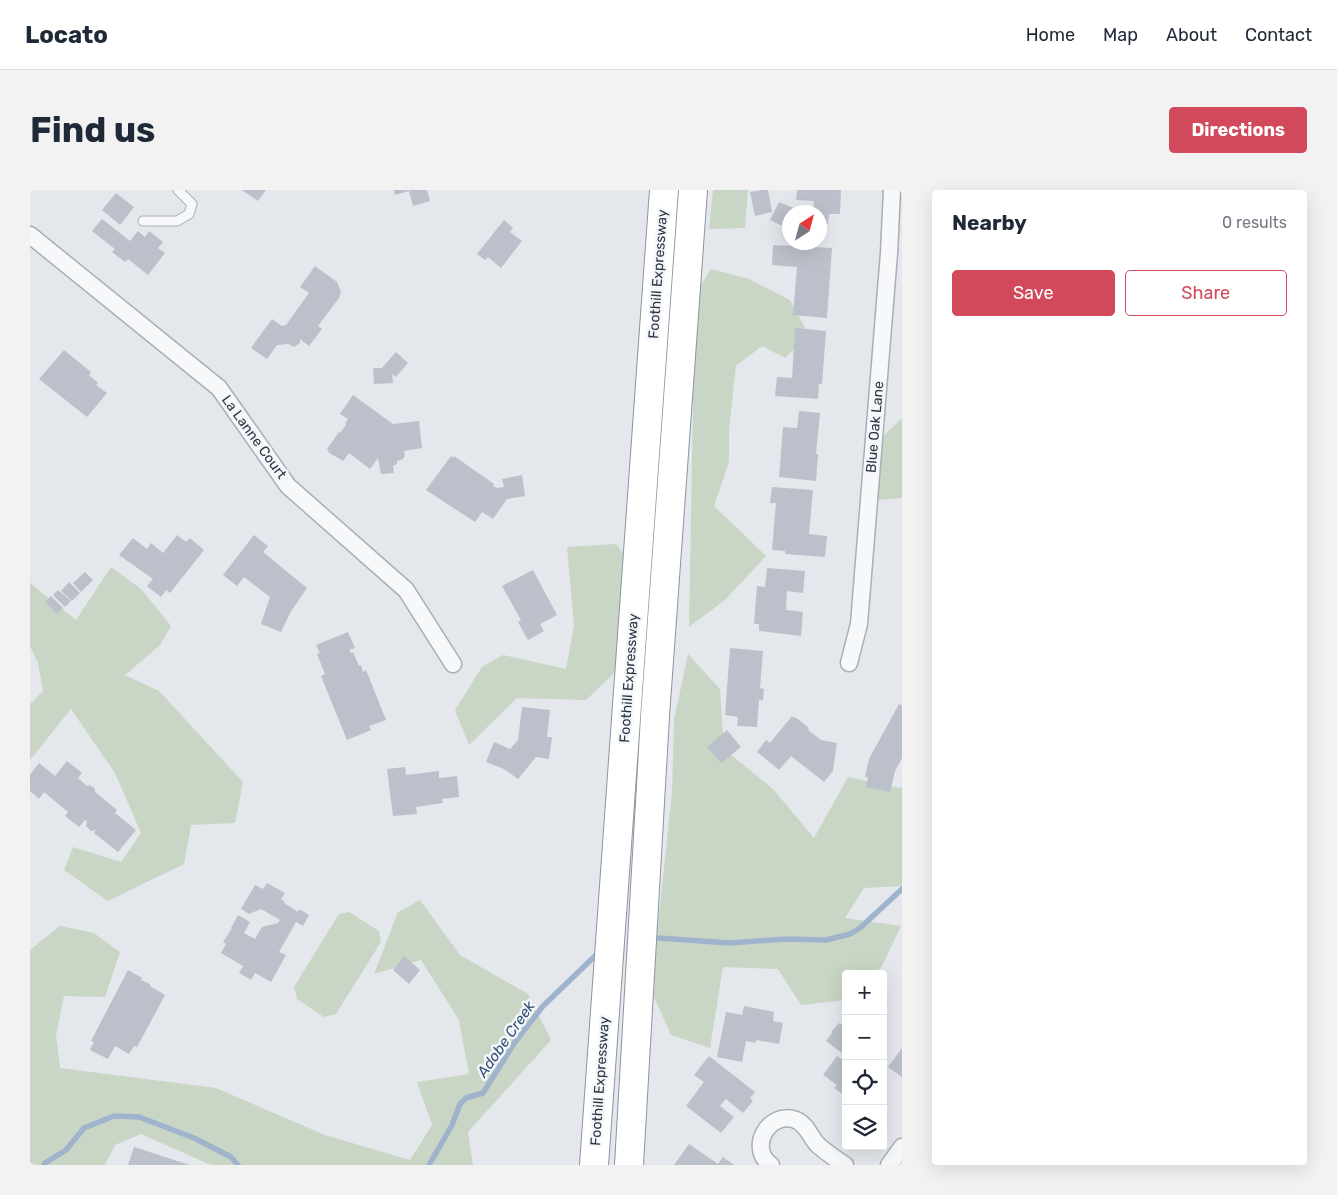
<!DOCTYPE html>
<meta charset="utf-8">
<style>
body{margin:0;font-family:Rubik,sans-serif;background:#f2f2f3;color:#1f2937}
.controls{position:absolute;right:15px;bottom:15px;display:grid;overflow:hidden;border-radius:5px;box-shadow:0 5px 20px #0002}
.controls button{width:45px;height:45px;display:grid;place-items:center;padding:0;border:0;border-bottom:1px solid #e0e1e3;background:#fff;color:#1f2937;font:25px sans-serif}
.compass{position:absolute;left:752px;top:15px;width:45px;height:45px;border-radius:50%;background:#fff;box-shadow:0 5px 20px #0002;rotate:36deg}
.list{margin:0;padding:0;list-style:none}
h2{display:flex;justify-content:space-between;align-items:center;height:65px;margin:0;padding:0 20px;font-size:21px}
h2 small{font-size:16px;font-weight:400;color:#747a83}
.actions{display:flex;gap:10px;padding:15px 20px}
.actions a{flex:1;padding:11px 0;border:1px solid #d1495b;border-radius:5px;text-align:center;font-size:18px;color:#d1495b}
.actions .main{background:#d1495b;color:#fff}
.icon{flex:none;width:28px;height:28px;fill:none;stroke:currentColor;stroke-width:2;stroke-linecap:round;stroke-linejoin:round}
.map{position:relative;flex:none;width:872px;height:975px;overflow:hidden;border-radius:5px}
header{display:flex;align-items:center;gap:30px;box-sizing:border-box;height:70px;padding:0 25px;background:#fff;border-bottom:1px solid #e0e1e3}
header strong{font-size:24px}
nav{display:flex;gap:28px;margin-inline-start:auto;font-size:18px}
.intro{display:flex;align-items:center;justify-content:space-between;box-sizing:border-box;height:120px;padding:0 30px}
h1{margin:0;font-size:35px}
.button{padding:12px 22px;border-radius:5px;background:#d1495b;color:#fff;font-size:18px;font-weight:700}
main{display:flex;gap:30px;padding:0 30px}
aside{flex:1;background:#fff;border-radius:5px;box-shadow:0 5px 20px #0002}
.map>svg:first-child{display:block}
.green{fill:#c9d6c5}
.lines{fill:none;stroke-linecap:round;stroke-linejoin:round}
.stream{stroke:#9fb4cc;stroke-width:5.5}
.building{fill:#bbc0ca}
.service-casing{stroke:#a9aeb7;stroke-width:11}
.minor-casing{stroke:#a9aeb7;stroke-width:19}
.trunk-casing{stroke:#8b94a3;stroke-width:30}
.service{stroke:#f7f8fa;stroke-width:9}
.minor{stroke:#f7f8fa;stroke-width:16}
.trunk{stroke:#fff;stroke-width:28}
.labels{text-anchor:middle;dominant-baseline:central;stroke-width:5;stroke-linejoin:round;paint-order:stroke}
.street-label{font-size:14px;fill:#2b3445;stroke:#f4f6f9}
.water-label{font-size:15px;font-style:italic;fill:#34527a;stroke:#f4f6f9}
</style>
<header>
<strong>Locato</strong>
<nav><a>Home</a><a>Map</a><a>About</a><a>Contact</a></nav>
</header>
<div class="intro"><h1>Find us</h1><a class="button">Directions</a></div>
<main>
<div class="map">
<svg width="872" height="975" viewBox="0 0 872 975">
<rect width="100%" height="100%" fill="#e4e7ec"/>
<!-- green -->
<g class="green">
<polygon points="683,0 718,0 715,38 679,39"/>
<polygon points="681,79 719,89 760,110 779,145 755,168 732,156 706,176 699,240 699,272 684,316 736,366 695,410 659,437 665,105"/>
<polygon points="872,228 872,308 848,310 836,263"/>
<polygon points="586,354 602,375 598,470 556,510 487,508 439,555 425,520 452,477 473,465 536,479 544,436 537,357"/>
<polygon points="81,377 111,399 141,436 130,455 95,485 129,501 213,592 205,633 161,635 154,674 78,711 34,680 43,657 91,672 111,643 85,583 41,519 0,570 0,514 13,501 8,473 0,456 0,393 46,430"/>
<polygon points="658,464 690,499 694,559 744,600 784,648 818,587 870,598 872,596 872,696 834,698 815,728 871,736 852,776 845,784 816,784 816,810 771,815 748,779 693,777 680,858 641,845 624,807 626,753 642,603 644,530"/>
<polygon points="390,710 430,765 498,804 521,850 438,942 443,975 181,975 111,944 85,955 75,975 0,975 0,760 30,736 64,743 90,762 75,807 34,806 26,845 30,878 186,898 295,945 380,970 402,935 387,892 439,884 429,830 391,770 344,784 368,722"/>
<polygon points="319,722 349,741 351,752 306,824 294,827 267,809 264,797 309,724"/>
</g>
<g class="lines">
<!-- stream -->
<g class="stream">
<polyline points="629,748 700,753 756,749 796,750 820,744 830,738 872,699"/>
<polyline points="14,975 15,973 36,960 54,938 84,926 109,927 164,948 201,967 208,975"/>
<polyline points="399,975 422,935 430,914 436,908 453,903 485,852 513,816 566,765"/>
</g>
</g>
<!-- building -->
<g class="building">
<polygon points="212,0 236,0 228,11"/>
<polygon points="364,0 397,0 400,11 383,16 379,1 365,5"/>
<polygon points="733,0 738,0 742,22 725,26 720,2"/>
<polygon points="767,0 811,0 810,24 799,24 798,34 789,33 789,22 783,22 784,11 766,10"/>
<polygon points="86,3 104,17 90,35 72,20"/>
<polygon points="749,12 773,22 759,22 759,39 740,30"/>
<polygon points="72,29 100,51 108,41 115,47 119,41 133,52 128,58 135,63 118,85 98,69 95,72 82,62 85,59 62,41"/>
<polygon points="474,30 483,38 480,42 492,51 471,78 458,67 455,70 447,64"/>
<polygon points="743,55 802,58 797,128 763,125 767,77 742,75"/>
<polygon points="285,76 307,92 311,101 309,108 288,136 292,139 279,156 270,149 270,153 264,157 258,154 247,155 237,169 221,158 242,129 252,136 256,135 279,103 270,97"/>
<polygon points="765,138 796,141 792,194 789,194 788,209 745,206 747,187 762,188"/>
<polygon points="34,160 61,182 59,185 68,193 66,195 77,203 57,227 9,189"/>
<polygon points="366,162 378,173 366,187 362,184 363,193 344,194 343,178 352,178"/>
<polygon points="323,205 363,234 389,231 392,258 374,261 375,266 373,269 367,271 367,274 363,276 364,283 351,284 348,268 340,279 319,263 313,271 298,262 299,261 297,259 309,242 310,243 316,235 315,234 318,229 310,224"/>
<polygon points="769,221 790,223 786,264 788,264 786,291 749,287 753,237 767,238"/>
<polygon points="421,266 423,268 424,266 464,294 463,296 467,298 474,297 472,289 492,285 495,306 477,309 463,329 452,322 445,332 396,300"/>
<polygon points="742,297 783,300 779,344 797,346 795,367 755,364 755,361 742,360 746,313 740,313"/>
<polygon points="147,345 156,352 160,348 174,360 140,403 136,400 131,407 117,396 123,389 89,365 103,348 117,359 121,353 133,363"/>
<polygon points="224,345 238,356 233,362 277,398 260,423 251,442 231,434 240,407 214,387 207,396 193,385"/>
<polygon points="737,378 775,381 773,403 757,401 756,420 773,422 771,446 729,441 729,434 724,434 727,396 735,397"/>
<polygon points="503,380 527,425 510,434 514,441 498,450 488,432 491,430 472,396"/>
<polygon points="55,382 63,390 51,402 43,393"/>
<polygon points="39,392 50,403 42,411 31,401"/>
<polygon points="28,400 41,411 35,417 23,405"/>
<polygon points="21,406 33,418 27,424 15,412"/>
<polygon points="318,442 325,458 319,460 321,463 323,462 329,476 331,475 333,482 336,480 356,530 339,536 341,540 317,550 291,486 295,484 287,464 290,463 286,455"/>
<polygon points="700,458 733,461 730,498 734,499 733,510 729,510 727,537 707,536 708,527 695,525"/>
<polygon points="869,514 872,515 872,568 865,581 860,602 836,597 838,587 835,587 839,569"/>
<polygon points="492,517 520,520 517,547 522,547 519,569 506,567 488,589 474,579 456,572 464,552 480,559 488,550"/>
<polygon points="762,526 764,528 765,527 779,538 778,540 791,550 807,553 803,581 794,592 761,566 749,580 727,562 736,550 740,553"/>
<polygon points="697,540 711,557 691,573 677,557"/>
<polygon points="37,571 52,583 48,588 57,596 60,595 65,599 65,602 87,620 85,623 106,640 88,662 64,643 66,640 61,641 56,636 57,631 55,630 49,637 35,626 38,622 14,602 9,609 0,601 0,585 9,573 25,586"/>
<polygon points="375,577 376,585 409,581 409,588 427,586 429,607 412,609 413,613 386,617 387,624 363,626 357,579"/>
<polygon points="237,693 255,703 251,709 255,712 254,713 268,722 269,719 279,725 273,736 266,732 249,762 256,765 241,792 225,783 221,790 209,783 213,776 191,763 196,754 193,752 202,738 201,738 208,725 220,732 214,743 225,749 232,737 248,733 250,730 231,719 219,724 211,719 225,695 233,699"/>
<polygon points="374,766 390,780 379,794 363,780"/>
<polygon points="98,780 112,788 111,790 120,794 120,796 135,805 107,857 104,856 99,864 85,856 78,869 60,860 64,852 61,851"/>
<polygon points="714,816 744,822 743,831 753,833 749,854 726,850 726,853 716,851 712,872 687,867 696,822 712,825"/>
<polygon points="809,833 816,837 816,861 813,864 796,851 802,843 801,842"/>
<polygon points="872,858 872,887 858,877"/>
<polygon points="679,866 725,902 720,908 723,911 713,923 696,909 690,916 704,927 691,943 656,916 674,892 664,885"/>
<polygon points="807,866 816,872 816,907 804,898 807,895 793,885"/>
<polygon points="659,954 688,974 693,967 704,975 644,975"/>
<polygon points="104,957 160,975 98,975"/>
</g>
<g class="lines">
<defs>
<polyline id="service" points="113,31 147,31 159,24 162,14 148,0"/>
<g id="minor">
<polyline points="0,45 189,198 258,296 376,400 423,474"/>
<polyline points="819,473 829,434 859,63 862,0"/>
<path d="M741 975C717 958 739 920 766 930 778 935 780 948 789 956 797 963 806 969 815 975"/>
<polyline points="859,975 872,957"/>
</g>
<g id="trunk">
<polyline points="564,975 634,0"/>
<polyline points="599,975 625,526 663,0"/>
</g>
</defs>
<!-- service casing -->
<use href="#service" class="service-casing"/>
<!-- minor casing -->
<use href="#minor" class="minor-casing"/>
<!-- trunk casing -->
<use href="#trunk" class="trunk-casing"/>
<!-- service -->
<use href="#service" class="service"/>
<!-- minor -->
<use href="#minor" class="minor"/>
<!-- trunk -->
<use href="#trunk" class="trunk"/>
</g>
<g class="labels">
<!-- street labels -->
<g class="street-label">
<text transform="translate(628 84) rotate(-86)">Foothill Expressway</text>
<text transform="translate(845 237) rotate(-85)">Blue Oak Lane</text>
<text transform="translate(224 247) rotate(54)">La Lanne Court</text>
<text transform="translate(599 488) rotate(-86)">Foothill Expressway</text>
<text transform="translate(570 891) rotate(-86)">Foothill Expressway</text>
</g>
<!-- water labels -->
<g class="water-label">
<text transform="translate(476 849) rotate(-55)">Adobe Creek</text>
</g>
</g>
</svg>
<div class="controls">
<button>+</button>
<button>−</button>
<button><svg class="icon" aria-label="locate" viewBox="0 0 24 24"><circle cx="12" cy="12" r="6"/><path d="M12 2v4M12 18v4M2 12h4M18 12h4"/></svg></button>
<button><svg class="icon" aria-label="layers" viewBox="0 0 24 24"><path d="M12 4l9 5-9 5-9-5zM3 14l9 5 9-5"/></svg></button>
</div>
<svg class="compass" viewBox="-18 -18 36 36"><path d="M0-13l5 13h-10z" fill="#e53935"/><path d="M0 13l5-13h-10z" fill="#747a83"/></svg>
</div>
<aside>
<h2>Nearby<small>0 results</small></h2>
<ul class="list">
</ul>
<div class="actions"><a class="main">Save</a><a>Share</a></div>
</aside>
</main>
